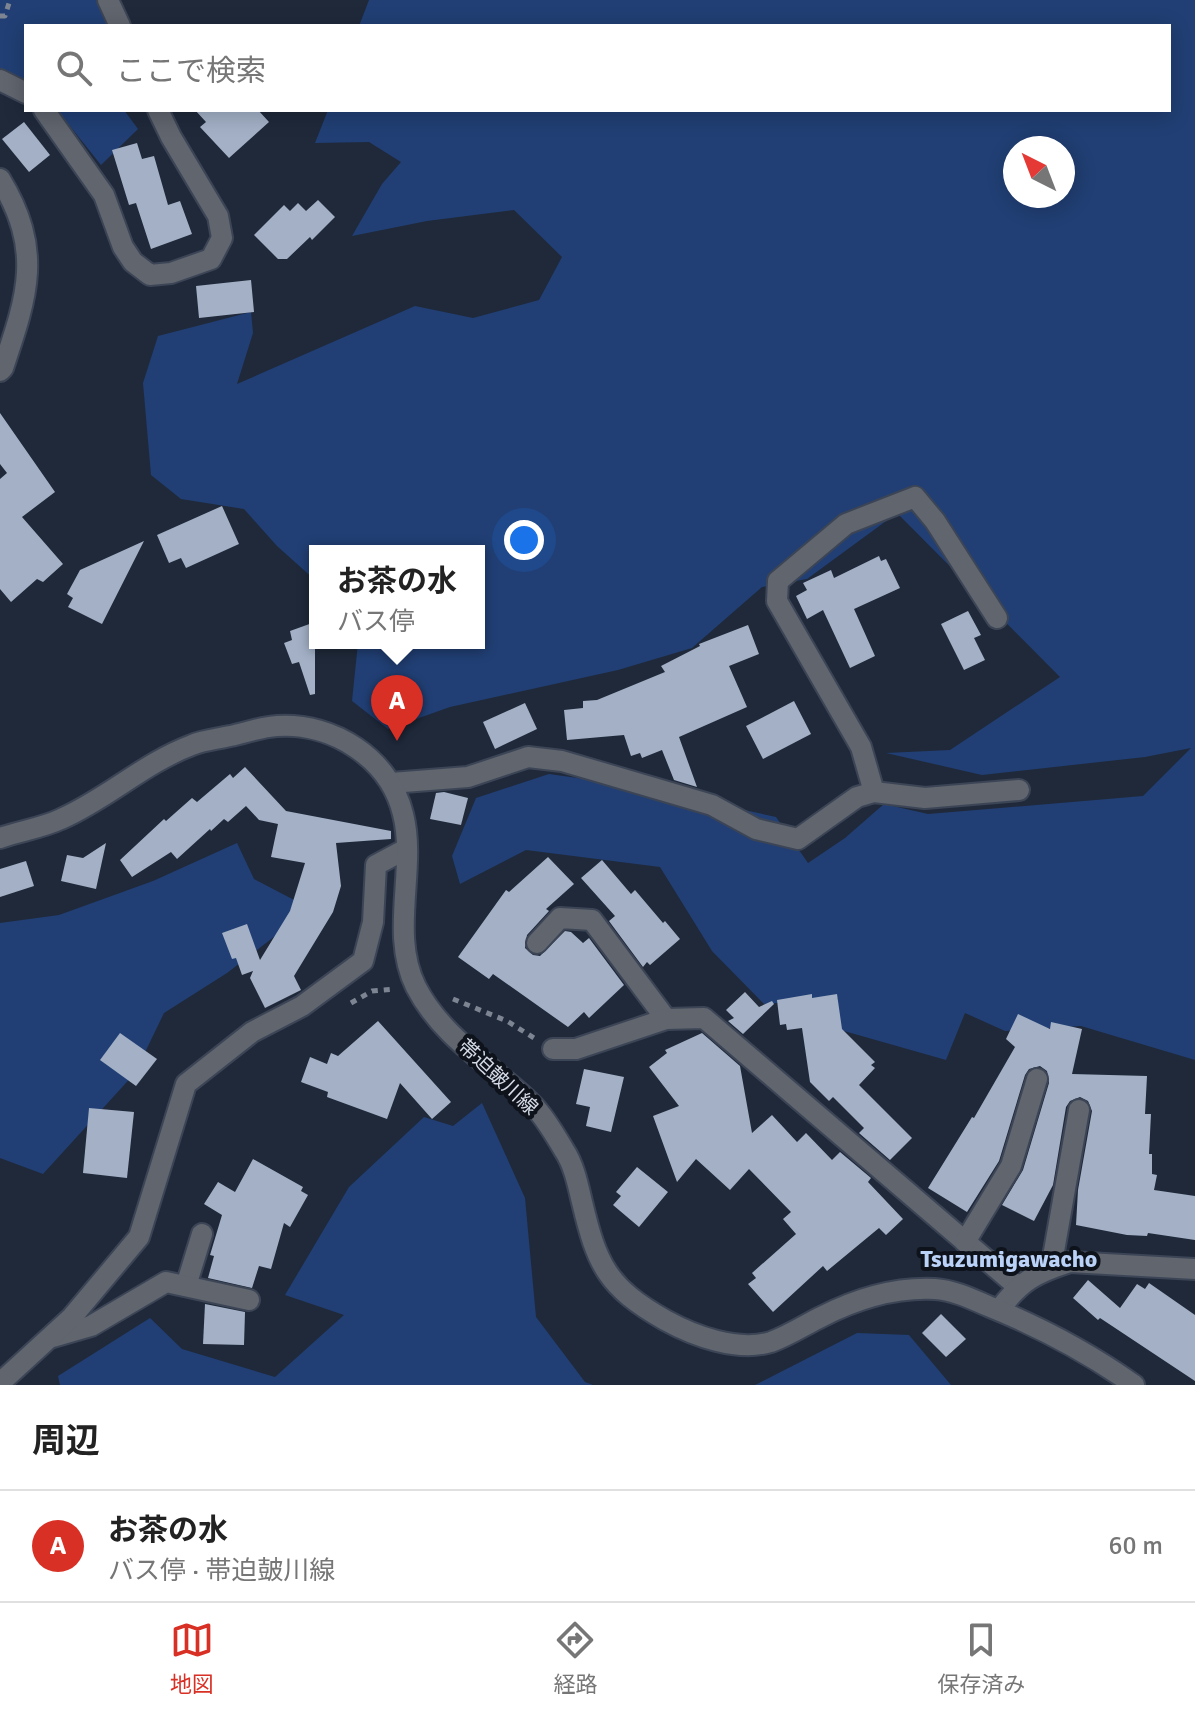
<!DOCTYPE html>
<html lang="ja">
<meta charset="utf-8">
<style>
body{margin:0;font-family:Signika,"Noto Sans JP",sans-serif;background:#f2f2f2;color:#222}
.compass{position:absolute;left:1003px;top:136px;width:72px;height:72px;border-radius:50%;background:#fff;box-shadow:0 4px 20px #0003;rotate:318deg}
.you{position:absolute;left:524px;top:540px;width:28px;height:28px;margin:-20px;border:6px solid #fff;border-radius:50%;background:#1a73e8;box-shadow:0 0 0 12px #1a73e833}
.badge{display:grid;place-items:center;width:52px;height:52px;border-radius:50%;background:#d93025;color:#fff;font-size:26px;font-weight:700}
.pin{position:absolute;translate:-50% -66px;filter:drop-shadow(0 2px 4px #0008)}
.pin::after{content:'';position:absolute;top:42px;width:28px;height:24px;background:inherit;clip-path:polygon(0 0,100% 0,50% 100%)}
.popup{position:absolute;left:309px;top:545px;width:176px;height:104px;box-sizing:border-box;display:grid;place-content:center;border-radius:0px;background:#fff;filter:drop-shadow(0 2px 6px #0005);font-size:26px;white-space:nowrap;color:#767676}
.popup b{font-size:30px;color:#222}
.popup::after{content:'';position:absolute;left:50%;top:100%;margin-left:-16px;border:16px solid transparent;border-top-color:#fff}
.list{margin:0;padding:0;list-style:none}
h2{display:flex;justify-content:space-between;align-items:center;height:104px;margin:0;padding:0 32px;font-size:34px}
h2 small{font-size:26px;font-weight:400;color:#767676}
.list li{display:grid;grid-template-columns:52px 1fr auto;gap:24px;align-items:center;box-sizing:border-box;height:112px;padding:0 32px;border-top:2px solid #e0e0e0}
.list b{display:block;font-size:30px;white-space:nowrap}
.list p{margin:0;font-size:26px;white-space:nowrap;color:#767676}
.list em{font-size:26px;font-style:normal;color:#767676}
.icon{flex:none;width:44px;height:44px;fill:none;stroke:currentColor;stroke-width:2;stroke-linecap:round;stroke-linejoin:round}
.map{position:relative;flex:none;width:1195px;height:1385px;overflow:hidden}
.search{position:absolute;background:#fff;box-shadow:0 4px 20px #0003;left:24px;right:24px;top:24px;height:88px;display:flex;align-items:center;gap:20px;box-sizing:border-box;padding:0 28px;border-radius:0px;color:#767676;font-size:30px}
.sheet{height:216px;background:#fff}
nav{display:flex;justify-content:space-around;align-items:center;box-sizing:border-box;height:112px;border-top:2px solid #e0e0e0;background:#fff;font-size:22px;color:#767676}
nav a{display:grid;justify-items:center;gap:4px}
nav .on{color:#d93025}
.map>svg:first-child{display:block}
.green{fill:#213f74;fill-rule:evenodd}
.building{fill:#a3b0c6}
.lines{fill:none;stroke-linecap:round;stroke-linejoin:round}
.minor-casing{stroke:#3c4556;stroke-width:24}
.tertiary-casing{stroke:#3c4556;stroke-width:24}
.path{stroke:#7d8593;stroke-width:5;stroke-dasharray:6 6;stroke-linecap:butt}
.minor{stroke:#60656e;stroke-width:20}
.tertiary{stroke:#60656e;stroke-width:20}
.labels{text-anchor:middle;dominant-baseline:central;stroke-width:8;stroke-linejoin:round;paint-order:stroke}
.street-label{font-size:20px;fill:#d4dae6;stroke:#0e121a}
.quarter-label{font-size:24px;font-weight:bold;fill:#bad2f8;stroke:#0e121a}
</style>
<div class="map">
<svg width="1195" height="1385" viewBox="0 0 1195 1385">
<rect width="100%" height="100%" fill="#1f293a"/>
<!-- green -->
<g class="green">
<polygon points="0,0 96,0 108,26 26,26 26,81 0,70"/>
<path d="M369 0H1195V1060L1081 1026 1005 1031 965 1013 946 1060 837 1029 838 998 764 1004 712 951 660 867 526 850 460 884 452 856 476 798 549 774 635 786 776 817 808 863 845 838 884 804 928 814 1143 796 1191 748 1145 757 982 775 886 753 950 750 1060 677 897 513 807 579 762 587 692 648 618 670 450 707 388 729 352 701 358 643H479V551H315V580L277 546 244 509 181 499 151 475 143 383 158 336 251 312 253 333 237 384 415 306 473 318 539 300 562 257 514 210 427 221 352 236 382 184 401 162 369 142 315 143 328 110H1169V26H359ZM1015 148H1063V196H1015Z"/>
<polygon points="57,110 124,110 138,129 101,165"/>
<polygon points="237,843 254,879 296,901 292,923 227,973 164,1013 135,1073 43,1174 0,1158 0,923 59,915 153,881"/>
<polygon points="482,1103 525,1198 536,1317 585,1382 593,1385 60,1385 58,1376 150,1318 182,1349 275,1377 344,1315 285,1295 349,1187 424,1117 453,1126"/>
<polygon points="857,1333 909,1335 951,1385 755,1385"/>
</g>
<!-- building -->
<g class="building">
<polygon points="195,110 258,110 269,122 229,158 200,127 206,122"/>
<polygon points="24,122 50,155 29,172 2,139"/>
<polygon points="137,143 142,159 154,156 168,205 180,201 192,234 151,249 136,203 129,205 112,150"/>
<polygon points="318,200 335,217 312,240 310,237 287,259 278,259 254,235 284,205 290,211 298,203 306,211"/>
<polygon points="251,280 254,312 199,318 196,286"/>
<polygon points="0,413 55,492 22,517 63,564 43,582 37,579 11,602 0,589 0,479 7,473 0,464"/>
<polygon points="222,506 239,544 186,568 181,558 169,563 157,535"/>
<polygon points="144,541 102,624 68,607 73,598 67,594 80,570"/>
<polygon points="879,556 881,561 886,559 900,588 854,609 875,656 850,668 823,610 807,619 796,596 807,590 803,583 831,570 834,578"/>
<polygon points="968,611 981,635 974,638 985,660 964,670 941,624"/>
<polygon points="315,622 315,694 310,695 299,662 292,664 284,643 292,640 290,631"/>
<polygon points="748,625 759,654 729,666 747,707 679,737 697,787 674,780 662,750 642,758 640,753 631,756 624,735 567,740 564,710 583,708 583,701 597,700 665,672 661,666 700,646 699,644"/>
<polygon points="794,701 811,734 763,759 746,726"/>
<polygon points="525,703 537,729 495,749 483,722"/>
<polygon points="245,767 286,811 391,831 391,839 336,843 341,886 333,912 294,976 301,990 265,1008 250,978 253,971 242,975 236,958 232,959 222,933 247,924 260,960 290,911 305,863 271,857 278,824 259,820 246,806 228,822 224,819 211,831 210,829 177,859 171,852 132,877 120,860 164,819 166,821 192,798 197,802 230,774 233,778"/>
<polygon points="444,792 468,798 461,825 430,819 436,793"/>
<polygon points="106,843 96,889 61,881 67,855 83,858"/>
<polygon points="548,857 574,884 546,909 549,911 527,935 525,948 533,955 540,956 565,931 571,932 583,943 589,938 624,985 589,1018 584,1012 568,1027 493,974 489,979 458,957 506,890 509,892"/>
<polygon points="602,860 631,894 635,890 663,923 665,921 680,939 650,965 647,962 643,967 609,921 615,916 581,878"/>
<polygon points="26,861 34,886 0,897 0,869"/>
<polygon points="745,992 759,1007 772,1001 774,1004 743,1034 728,1021 734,1018 726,1010"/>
<polygon points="812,994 812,998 837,994 842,1029 875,1062 871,1065 875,1068 859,1085 912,1138 890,1160 859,1133 864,1128 833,1097 829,1101 810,1082 802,1028 787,1030 786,1024 780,1025 777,1000"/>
<polygon points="1018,1014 1050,1029 1051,1022 1082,1029 1072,1074 1147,1076 1145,1114 1151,1114 1149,1154 1152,1154 1152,1174 1157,1175 1154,1190 1195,1196 1195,1240 1148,1233 1147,1236 1127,1235 1076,1225 1078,1190 1092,1111 1088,1101 1080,1097 1070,1101 1066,1107 1053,1185 1034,1221 1002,1205 1023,1170 1049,1083 1047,1071 1040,1066 1029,1069 1025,1075 999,1161 967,1212 928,1188 972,1117 974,1118 1015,1047 1006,1039"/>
<polygon points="378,1021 451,1102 432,1119 400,1083 387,1119 327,1097 328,1092 301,1082 310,1057 327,1064 331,1053 338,1056"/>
<polygon points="120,1033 157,1059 136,1086 100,1060"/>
<polygon points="702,1033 740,1066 752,1133 772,1115 797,1142 806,1133 832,1160 840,1152 871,1178 868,1182 903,1219 886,1235 879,1228 827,1271 823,1266 773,1312 748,1284 756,1278 752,1273 796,1234 783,1219 791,1212 749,1169 730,1190 696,1159 677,1182 653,1116 679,1106 649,1067 667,1053 665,1050"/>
<polygon points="584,1069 624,1077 611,1132 586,1126 590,1107 576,1104"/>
<polygon points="89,1108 134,1112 127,1178 83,1173"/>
<polygon points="253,1159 303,1187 301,1191 308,1195 290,1227 284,1223 271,1269 259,1266 252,1288 208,1278 214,1256 210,1255 222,1215 204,1204 218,1182 235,1192"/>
<polygon points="637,1167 668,1192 639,1227 613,1205 621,1196 616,1192"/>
<polygon points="1088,1280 1120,1308 1137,1284 1145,1289 1149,1283 1195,1315 1195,1381 1100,1318 1098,1320 1073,1298"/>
<polygon points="205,1304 245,1312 244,1345 203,1344"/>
<polygon points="941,1314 966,1339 946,1357 922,1333"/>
</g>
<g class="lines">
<defs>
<g id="minor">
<polyline points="108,0 120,26"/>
<polyline points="0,80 26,93"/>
<polyline points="44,110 104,195 123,247 133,262 150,275 171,273 211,259 222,238 218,216 171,137 158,110"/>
<path d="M0 179C43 250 28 294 3 368L0 371"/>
<polyline points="391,783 468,777 528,757 562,761 712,805 756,829 798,839 857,797 874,792 925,798 1019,790"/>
<polyline points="874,792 861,747 777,601 778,581 846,524 915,497 935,521 997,618"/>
<polyline points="537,943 560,918 592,920 666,1019"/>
<polyline points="553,1049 576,1049 666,1019 704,1018 1017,1286"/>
<polyline points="965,1242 1011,1166 1037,1079"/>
<polyline points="1051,1268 1079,1110"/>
<polyline points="186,1286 202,1234"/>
<path d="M999 1310C1021 1281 1035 1273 1070 1262L1195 1269"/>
<polyline points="53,1337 91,1326 166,1282 249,1300"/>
<polyline points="0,1383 72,1317 139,1237 186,1084 252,1032 302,1006 363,961 373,922 376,865 406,849"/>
</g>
<path id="tertiary" d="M0 838C20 831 42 828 61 819 107 799 144 763 192 745 204 740 218 739 230 736 245 733 261 727 277 726 333 722 390 759 403 814 417 869 389 933 416 987 442 1038 493 1066 532 1104 545 1117 555 1135 564 1150 574 1165 578 1185 582 1202 597 1265 607 1287 665 1320 694 1336 737 1352 771 1342 788 1336 805 1325 821 1317 856 1299 896 1287 935 1289 953 1290 972 1299 988 1306 1040 1327 1089 1353 1134 1385"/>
</defs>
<!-- minor casing -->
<use href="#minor" class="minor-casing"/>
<!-- tertiary casing -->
<use href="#tertiary" class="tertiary-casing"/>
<!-- path -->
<g class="path">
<polyline points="0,16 5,16 10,0"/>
<polyline points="453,999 507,1021 534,1038"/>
<polyline points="351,1003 372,991 394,989"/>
</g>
<!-- minor -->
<use href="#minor" class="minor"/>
<!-- tertiary -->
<use href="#tertiary" class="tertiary"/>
</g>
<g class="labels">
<!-- street labels -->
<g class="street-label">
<text transform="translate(498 1077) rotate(43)">帯迫皷川線</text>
</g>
<!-- quarter labels -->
<g class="quarter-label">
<text x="1009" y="1259">Tsuzumigawacho</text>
</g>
</g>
</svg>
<svg class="compass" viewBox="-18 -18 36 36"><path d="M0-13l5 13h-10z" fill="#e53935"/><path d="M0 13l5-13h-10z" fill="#767676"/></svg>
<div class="you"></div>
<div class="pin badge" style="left:397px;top:741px">A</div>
<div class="popup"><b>お茶の水</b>バス停</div>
<div class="search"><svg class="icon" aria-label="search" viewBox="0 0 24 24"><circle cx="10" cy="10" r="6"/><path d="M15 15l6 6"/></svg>ここで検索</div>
</div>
<section class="sheet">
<h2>周辺<small></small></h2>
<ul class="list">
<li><span class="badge">A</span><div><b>お茶の水</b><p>バス停 · 帯迫皷川線</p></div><em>60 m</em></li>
</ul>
</section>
<nav>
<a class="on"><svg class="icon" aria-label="map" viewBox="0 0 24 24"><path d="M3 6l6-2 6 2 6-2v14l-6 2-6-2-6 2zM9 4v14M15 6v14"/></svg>地図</a>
<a><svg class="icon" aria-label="directions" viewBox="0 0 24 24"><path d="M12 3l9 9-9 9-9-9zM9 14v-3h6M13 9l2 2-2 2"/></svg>経路</a>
<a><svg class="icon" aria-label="saved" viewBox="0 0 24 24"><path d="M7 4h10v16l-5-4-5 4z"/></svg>保存済み</a>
</nav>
